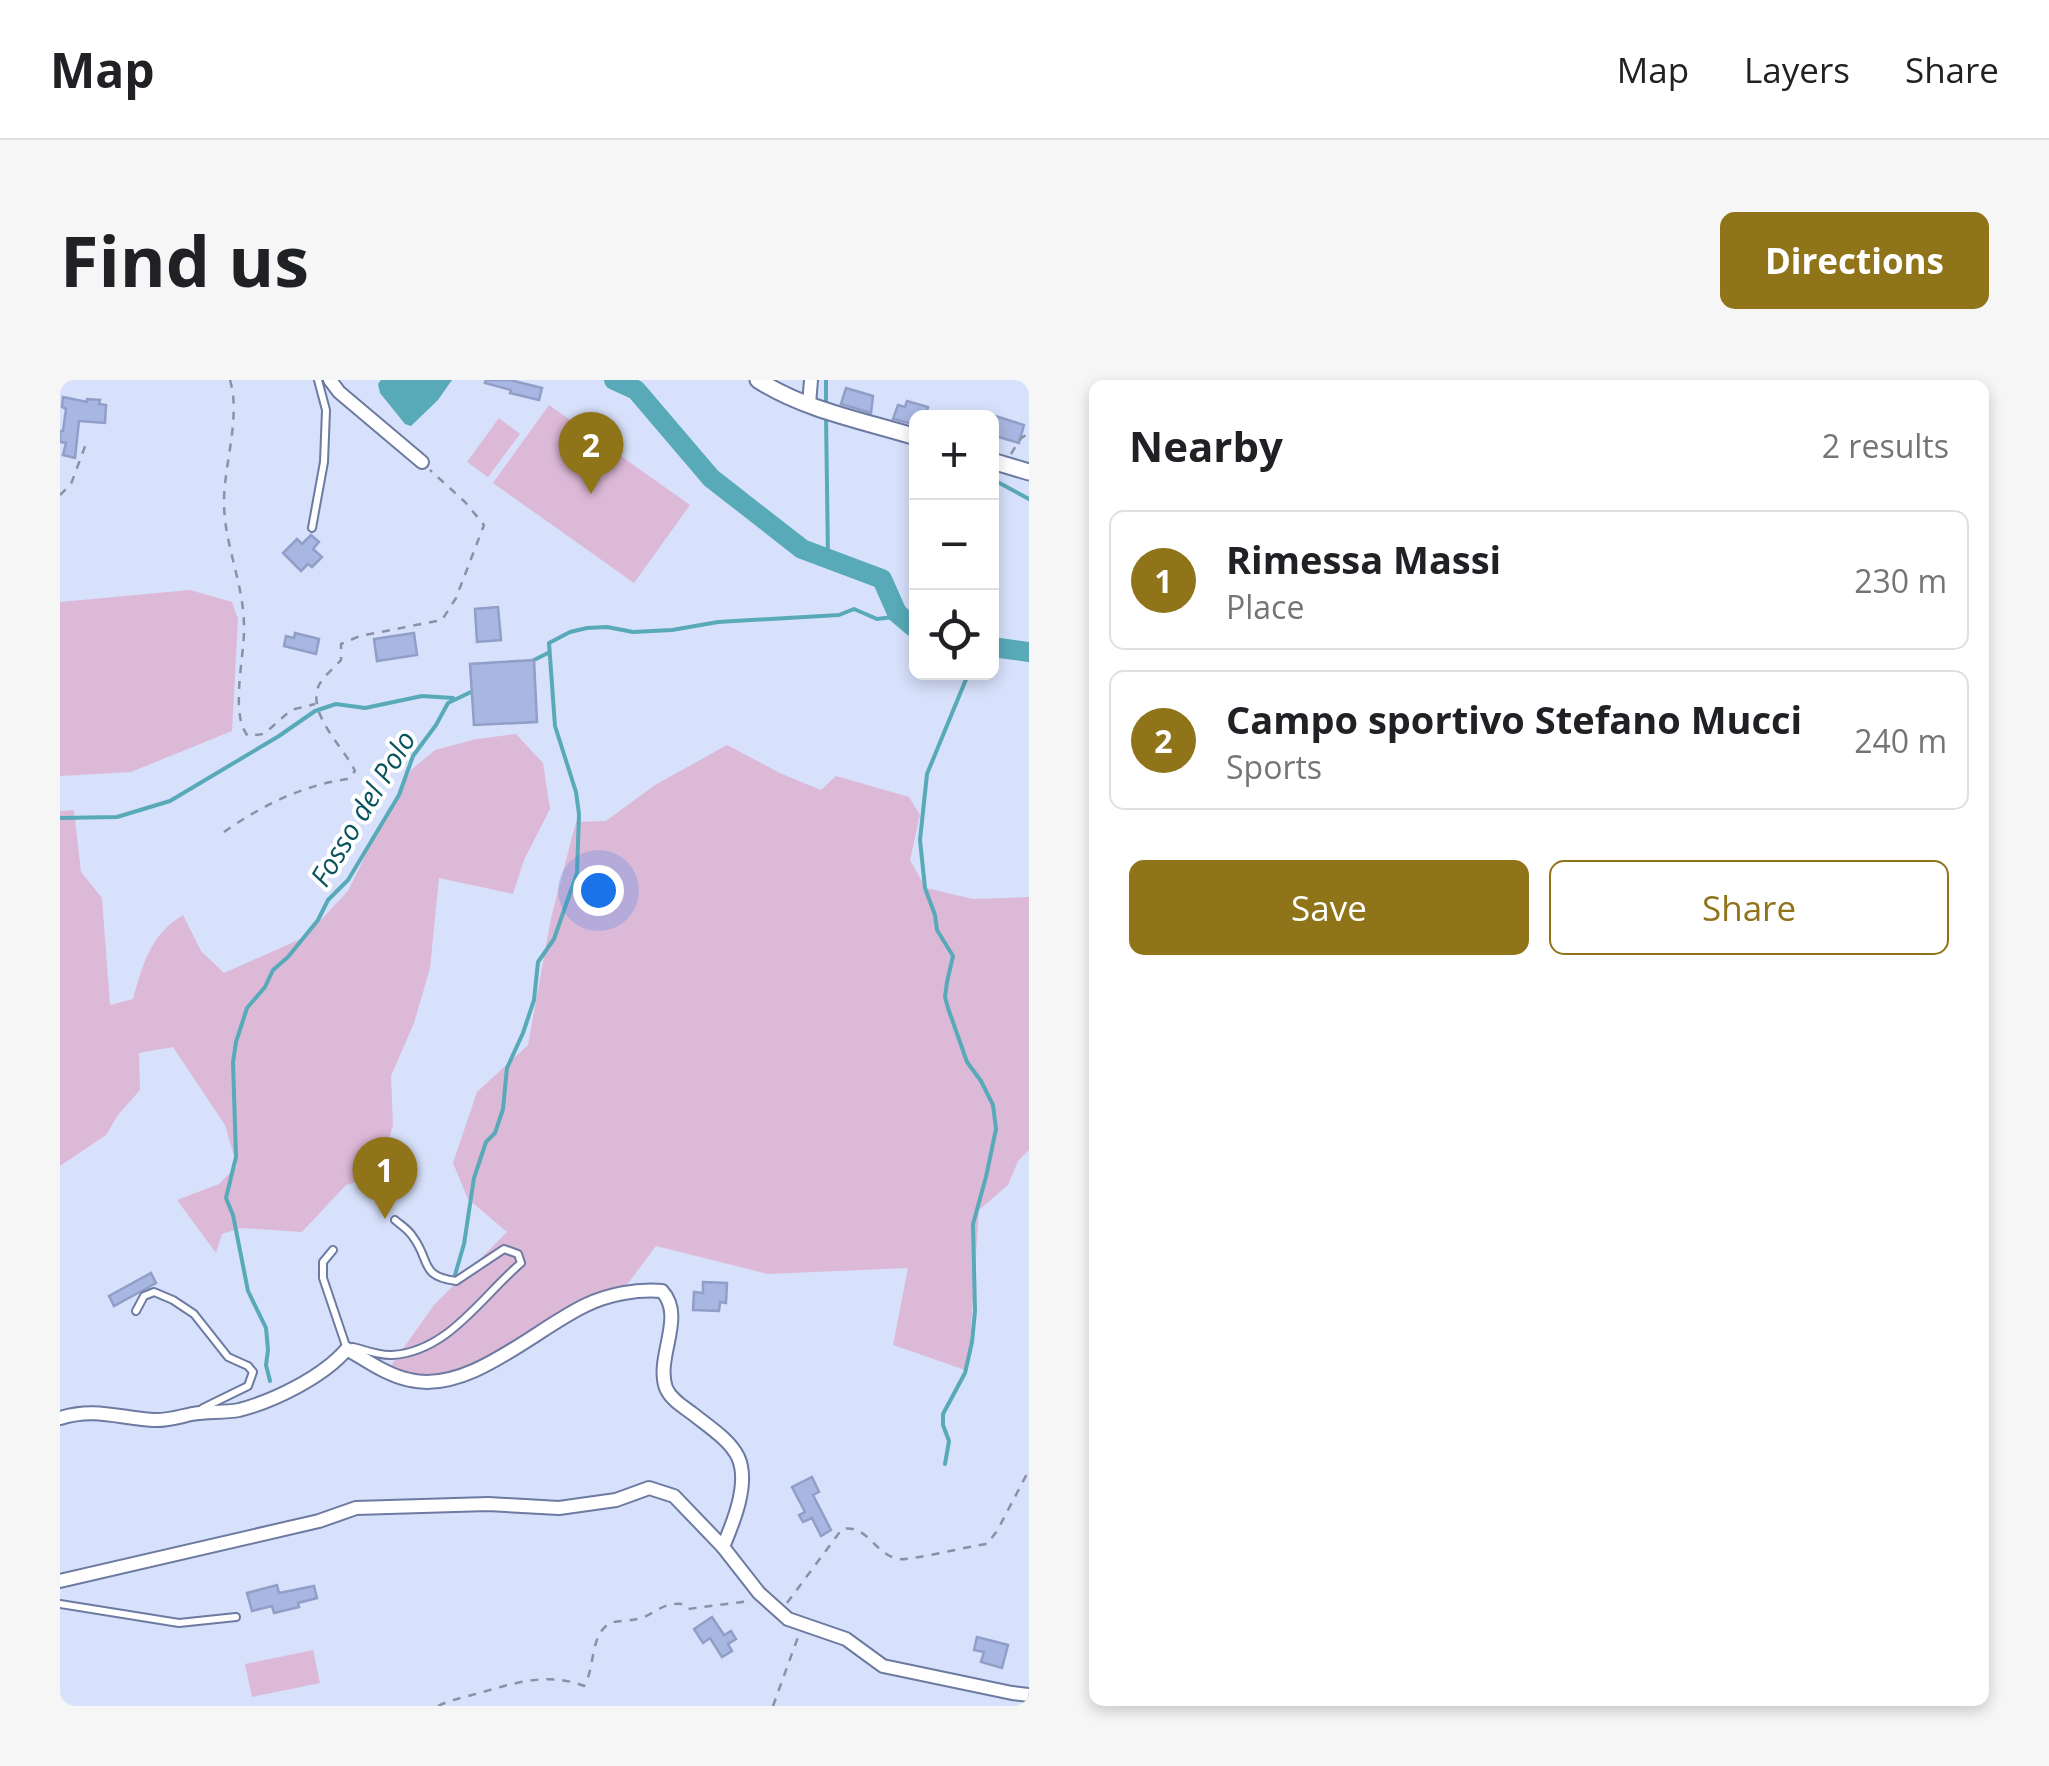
<!DOCTYPE html>
<meta charset="utf-8">
<style>
body{margin:0;font-family:"Open Sans",sans-serif;background:#f6f6f6;color:#202124}
.controls{position:absolute;right:30px;top:30px;display:grid;overflow:hidden;border-radius:15px;box-shadow:0 5px 15px #0003}
.controls button{width:90px;height:90px;display:grid;place-items:center;padding:0;border:0;border-bottom:2px solid #e0e0e0;background:#fff;color:#202124;font:50px sans-serif}
.you{position:absolute;left:538px;top:510px;width:35px;height:35px;margin:-25px;border:8px solid #fff;border-radius:50%;background:#1a73e8;box-shadow:0 0 0 15px #1a73e833}
.badge{display:grid;place-items:center;width:65px;height:65px;border-radius:50%;background:#907419;color:#fff;font-size:32px;font-weight:700}
.pin{position:absolute;translate:-50% -82px;filter:drop-shadow(0 2px 5px #0008)}
.pin::after{content:'';position:absolute;top:52px;width:35px;height:30px;background:inherit;clip-path:polygon(0 0,100% 0,50% 100%)}
.list{margin:0;padding:0;list-style:none}
h2{display:flex;justify-content:space-between;align-items:center;height:130px;margin:0;padding:0 40px;font-size:42px}
h2 small{font-size:32px;font-weight:400;color:#757577}
.list li{display:grid;grid-template-columns:65px 1fr auto;gap:30px;align-items:center;box-sizing:border-box;height:140px;margin:0 20px 20px;padding:0 20px;border:2px solid #e0e0e0;border-radius:15px}
.list b{display:block;font-size:38px;white-space:nowrap}
.list p{margin:0;font-size:32px;white-space:nowrap;color:#757577}
.list em{font-size:32px;font-style:normal;color:#757577}
.actions{display:flex;gap:20px;padding:30px 40px}
.actions a{flex:1;padding:22px 0;border:2px solid #907419;border-radius:15px;text-align:center;font-size:35px;color:#907419}
.actions .main{background:#907419;color:#fff}
.icon{flex:none;width:55px;height:55px;fill:none;stroke:currentColor;stroke-width:2;stroke-linecap:round;stroke-linejoin:round}
.map{position:relative;flex:none;width:969px;height:1326px;overflow:hidden;border-radius:15px}
header{display:flex;align-items:center;gap:60px;box-sizing:border-box;height:140px;padding:0 50px;background:#fff;border-bottom:2px solid #e0e0e0}
header strong{font-size:48px}
nav{display:flex;gap:55px;margin-inline-start:auto;font-size:35px}
.intro{display:flex;align-items:center;justify-content:space-between;box-sizing:border-box;height:240px;padding:0 60px}
h1{margin:0;font-size:70px}
.button{padding:25px 45px;border-radius:15px;background:#907419;color:#fff;font-size:35px;font-weight:700}
main{display:flex;gap:60px;padding:0 60px}
aside{flex:1;background:#fff;border-radius:15px;box-shadow:0 5px 15px #0003}
.map>svg:first-child{display:block}
.green{fill:#ddb9d8}
.water{fill:#58aab8}
.lines{fill:none;stroke-linecap:round;stroke-linejoin:round}
.stream{stroke:#58aab8;stroke-width:4}
.river{stroke:#58aab8;stroke-width:20}
.building{fill:#a8b7e1;stroke:#909ec8;stroke-width:2.5}
.service-casing{stroke:#6d7aa1;stroke-width:10}
.minor-casing{stroke:#6d7aa1;stroke-width:16}
.tertiary-casing{stroke:#6d7aa1;stroke-width:19}
.path{stroke:#8991a7;stroke-width:2.5;stroke-dasharray:8 8;stroke-linecap:butt}
.service{stroke:#fff;stroke-width:6}
.minor{stroke:#fff;stroke-width:12}
.tertiary{stroke:#fff;stroke-width:15}
.labels{text-anchor:middle;dominant-baseline:central;stroke-width:8;stroke-linejoin:round;paint-order:stroke}
.water-label{font-size:28px;font-style:italic;fill:#08535d;stroke:#fff}
</style>
<header>
<strong>Map</strong>
<nav><a>Map</a><a>Layers</a><a>Share</a></nav>
</header>
<div class="intro"><h1>Find us</h1><a class="button">Directions</a></div>
<main>
<div class="map">
<svg width="969" height="1326" viewBox="0 0 969 1326">
<rect width="100%" height="100%" fill="#d7e1fb"/>
<!-- green -->
<g class="green">
<polygon points="489,25 630,125 574,203 433,103"/>
<polygon points="439,38 460,54 428,97 407,82"/>
<polygon points="130,210 172,222 178,239 172,351 71,392 0,396 0,222"/>
<path d="M456 354 483 383 490 429 464 480 453 514 379 498 370 588 354 643 331 696 333 745 323 780 309 798 286 805 242 852 181 848 162 854 156 873 117 820 159 804 177 786 165 745 113 667 79 673 80 710 58 735 46 755 0 786V431L14 430 21 492 42 518 50 625 73 619C83 584 90 555 123 535L141 571 164 593 245 557 288 511 323 439 351 390 375 370 417 359Z"/>
<polygon points="667,365 722,394 761,410 776,396 849,417 860,435 850,480 866,508 913,519 969,517 969,770 958,781 948,805 919,830 908,991 833,965 848,888 708,894 596,866 554,922 523,935 415,998 353,1009 325,994 374,925 447,852 408,819 393,783 417,712 468,665 491,538 516,442 546,441 595,405"/>
<polygon points="253,1270 260,1303 192,1317 185,1284"/>
</g>
<!-- water -->
<polygon class="water" points="321,0 392,0 378,20 351,46 345,44 320,13 318,4"/>
<g class="lines">
<!-- stream -->
<g class="stream">
<polyline points="766,0 766,25"/>
<polyline points="766,35 768,178"/>
<polyline points="932,99 969,119"/>
<polyline points="470,282 488,273"/>
<polyline points="0,438 57,437 110,421 219,356 255,331 276,324 305,328 362,316 393,318"/>
<polyline points="395,895 404,864 414,798 426,762 435,753 443,729 447,688 463,653 474,620 478,582 494,559 517,493 519,434 516,412 495,346 489,263 510,252 527,248 547,247 573,252 612,250 658,242 779,235 794,229 817,239 842,236"/>
<polyline points="210,1001 206,985 208,970 206,948 188,911 173,835 166,818 176,777 173,682 176,662 187,628 205,607 213,590 228,577 258,540 268,520 288,500 339,415 353,376 376,345 388,323 413,311"/>
<polyline points="885,1084 889,1061 883,1045 883,1034 905,993 912,962 915,931 913,844 926,797 936,749 933,725 921,701 907,682 888,628 885,617 887,602 893,576 877,550 875,535 865,508 860,460 867,394 909,292"/>
</g>
<!-- river -->
<g class="river">
<polyline points="554,0 576,10 651,98 742,169 822,199 837,233 856,249"/>
<polyline points="932,267 969,272"/>
</g>
</g>
<!-- building -->
<g class="building">
<polygon points="426,0 450,0 482,8 479,20 450,13 451,10 425,3"/>
<polygon points="786,8 813,16 811,33 781,24"/>
<polygon points="3,17 27,22 27,19 40,20 39,24 46,25 45,43 19,41 15,78 3,75 6,63 0,62 0,51 3,51 6,29 2,27"/>
<polygon points="847,21 868,27 865,38 856,38 856,45 833,39 838,25 845,27"/>
<polygon points="932,35 964,45 959,63 932,55"/>
<polygon points="251,155 259,162 253,169 262,177 252,187 248,184 241,191 223,173 237,159 242,164"/>
<polygon points="438,227 441,260 417,262 415,229"/>
<polygon points="235,253 259,259 256,274 224,266 226,256 234,258"/>
<polygon points="354,253 357,275 317,281 314,259"/>
<polygon points="474,280 477,342 414,345 410,284"/>
<polygon points="91,893 96,903 54,926 49,916"/>
<polygon points="643,902 667,903 666,923 660,922 659,931 633,930 634,912 643,913"/>
<polygon points="752,1097 759,1112 753,1115 771,1150 761,1156 752,1138 743,1142 739,1135 745,1132 732,1107"/>
<polygon points="217,1205 219,1213 254,1206 257,1218 238,1223 239,1227 214,1233 212,1226 192,1231 187,1213"/>
<polygon points="652,1237 664,1255 671,1251 676,1259 668,1264 672,1271 662,1277 650,1258 643,1263 634,1249"/>
<polygon points="917,1257 948,1265 942,1288 921,1282 924,1272 914,1270"/>
</g>
<g class="lines">
<defs>
<g id="service">
<polyline points="252,148 264,82 266,30 258,0"/>
<path d="M273 870 263 882V898L287 969 293 967C305 970 320 976 332 975 388 972 422 916 461 883L458 874 444 869 396 901C359 896 371 881 353 857 349 850 341 845 335 840"/>
<polyline points="76,931 84,916 94,912 113,920 134,934 168,977 188,986 193,992 188,1006 143,1028"/>
<polyline points="0,1224 119,1243 176,1237"/>
</g>
<g id="minor">
<polyline points="270,0 279,12 362,82"/>
<polyline points="749,24 751,0"/>
<path d="M0 1038C35 1027 59 1038 93 1040 107 1041 118 1037 132 1034 147 1031 163 1033 179 1030 214 1021 263 997 287 969 306 980 328 996 350 1000 409 1014 475 949 526 925 549 914 577 909 602 911 626 937 595 977 606 1008 611 1020 624 1027 633 1034 648 1046 670 1060 678 1077 690 1103 673 1143 663 1167"/>
<polyline points="0,1201 259,1141 296,1128 428,1124 499,1128 556,1120 589,1108 614,1116 663,1167 699,1213 728,1239 786,1259 823,1286 952,1313 969,1315"/>
</g>
<g id="tertiary">
<path d="M698 0C744 30 804 41 856 57"/>
<polyline points="932,81 969,92"/>
</g>
</defs>
<!-- service casing -->
<use href="#service" class="service-casing"/>
<!-- minor casing -->
<use href="#minor" class="minor-casing"/>
<!-- tertiary casing -->
<use href="#tertiary" class="tertiary-casing"/>
<!-- path -->
<g class="path">
<path d="M170 0C181 37 164 84 164 122 164 166 185 205 184 251 184 277 170 336 188 356L204 354 231 330 255 324"/>
<polyline points="951,74 960,59 969,53"/>
<polyline points="0,115 11,104 27,61"/>
<path d="M164 452C201 426 243 405 288 399L295 391C284 367 246 334 259 305 263 297 274 288 281 280V264L300 256 382 240 396 218 424 145 405 122 370 90"/>
<path d="M727 1223 782 1149C808 1144 814 1174 838 1179 850 1181 909 1166 927 1164L937 1151 969 1090"/>
<path d="M378 1326C388 1321 397 1319 408 1316 447 1306 484 1290 524 1306 535 1288 530 1260 546 1246 554 1239 567 1242 577 1239 590 1237 600 1225 614 1224 622 1223 622 1224 628 1229L689 1221"/>
<polyline points="713,1326 738,1257"/>
</g>
<!-- service -->
<use href="#service" class="service"/>
<!-- minor -->
<use href="#minor" class="minor"/>
<!-- tertiary -->
<use href="#tertiary" class="tertiary"/>
</g>
<g class="labels">
<!-- water labels -->
<g class="water-label">
<text transform="translate(302 428) rotate(-59)">Fosso del Polo</text>
</g>
</g>
</svg>
<div class="controls">
<button>+</button>
<button>−</button>
<button><svg class="icon" aria-label="locate" viewBox="0 0 24 24"><circle cx="12" cy="12" r="6"/><path d="M12 2v4M12 18v4M2 12h4M18 12h4"/></svg></button>
</div>
<div class="you"></div>
<div class="pin badge" style="left:325px;top:839px">1</div>
<div class="pin badge" style="left:531px;top:114px">2</div>
</div>
<aside>
<h2>Nearby<small>2 results</small></h2>
<ul class="list">
<li><span class="badge">1</span><div><b>Rimessa Massi</b><p>Place</p></div><em>230 m</em></li>
<li><span class="badge">2</span><div><b>Campo sportivo Stefano Mucci</b><p>Sports</p></div><em>240 m</em></li>
</ul>
<div class="actions"><a class="main">Save</a><a>Share</a></div>
</aside>
</main>
